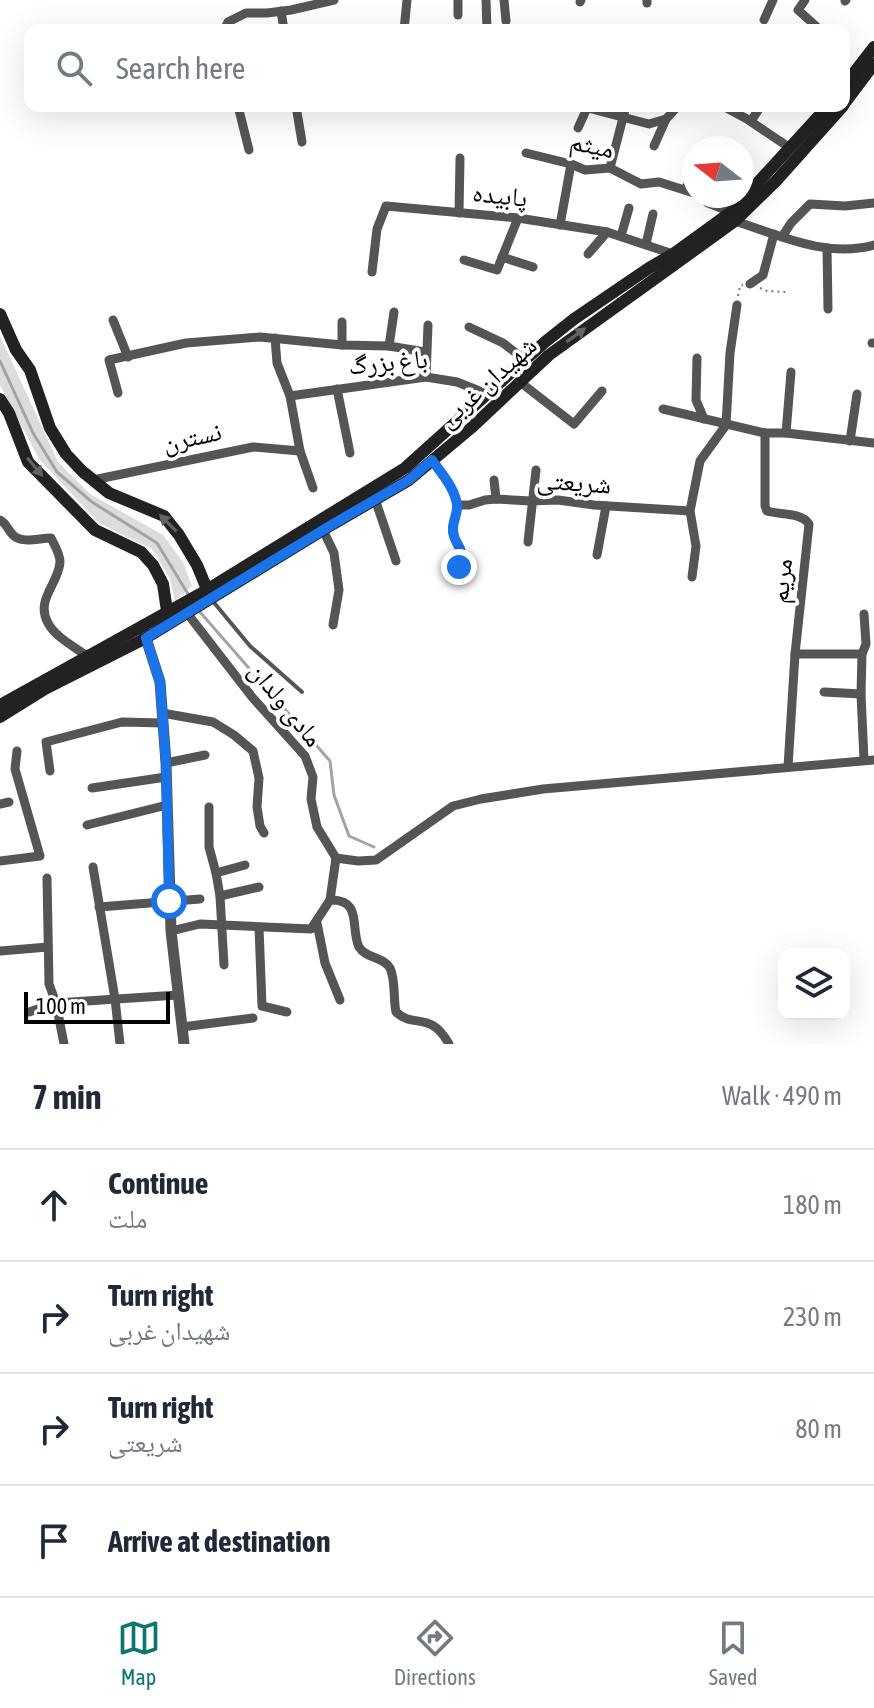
<!DOCTYPE html>
<meta charset="utf-8">
<style>
body{margin:0;font-family:"Asap Condensed","Noto Naskh Arabic",sans-serif;background:#f2f2f3;color:#1f2937}
.controls{position:absolute;right:24px;bottom:24px;display:grid;overflow:hidden;border-radius:16px;box-shadow:0 8px 32px #0002}
.controls button{width:72px;height:72px;display:grid;place-items:center;padding:0;border:0;border-bottom:2px solid #e0e1e3;background:#fff;color:#1f2937;font:40px sans-serif}
.compass{position:absolute;left:682px;top:136px;width:72px;height:72px;border-radius:50%;background:#fff;box-shadow:0 8px 32px #0002;rotate:287deg}
.scale{position:absolute;left:24px;bottom:20px;width:146px;box-sizing:border-box;padding-left:8px;border:4px solid #000;border-top:0;font-size:22px;line-height:28px;white-space:nowrap;color:#000;-webkit-text-stroke:6px #fff;paint-order:stroke}
.stop{position:absolute;width:24px;height:24px;margin:-18px;border:6px solid #1a73e8;border-radius:50%;background:#fff}
.stop.end{background:#1a73e8;border-color:#fff;box-shadow:0 2px 8px #0008}
.list{margin:0;padding:0;list-style:none}
h2{display:flex;justify-content:space-between;align-items:center;height:104px;margin:0;padding:0 32px;font-size:34px}
h2 small{font-size:26px;font-weight:400;color:#747a83}
.list li{display:grid;grid-template-columns:52px 1fr auto;gap:24px;align-items:center;box-sizing:border-box;height:112px;padding:0 32px;border-top:2px solid #e0e1e3}
.list b{display:block;font-size:30px;white-space:nowrap}
.list p{margin:0;font-size:26px;white-space:nowrap;color:#747a83}
.list em{font-size:26px;font-style:normal;color:#747a83}
.icon{flex:none;width:44px;height:44px;fill:none;stroke:currentColor;stroke-width:2;stroke-linecap:round;stroke-linejoin:round}
.map{position:relative;flex:none;width:874px;height:1044px;overflow:hidden}
.search{position:absolute;background:#fff;box-shadow:0 8px 32px #0002;left:24px;right:24px;top:24px;height:88px;display:flex;align-items:center;gap:20px;box-sizing:border-box;padding:0 28px;border-radius:16px;color:#747a83;font-size:30px}
.sheet{height:552px;background:#fff}
nav{display:flex;justify-content:space-around;align-items:center;box-sizing:border-box;height:112px;border-top:2px solid #e0e1e3;background:#fff;font-size:22px;color:#747a83}
nav a{display:grid;justify-items:center;gap:4px}
nav .on{color:#0f766e}
.map>svg:first-child{display:block}
.green{fill:#dcdcdc}
.lines{fill:none;stroke-linecap:round;stroke-linejoin:round}
.stream{stroke:#a3a3a3;stroke-width:3}
.path{stroke:#777;stroke-width:2;stroke-dasharray:2 4;stroke-linecap:butt}
.service{stroke:#555;stroke-width:4}
.minor{stroke:#555;stroke-width:9}
.tertiary{stroke:#555;stroke-width:11}
.secondary{stroke:#222;stroke-width:12}
.oneway{fill:#646464}
.route{stroke:#1a73e8;stroke-width:10}
.labels{text-anchor:middle;dominant-baseline:central;stroke-width:7;stroke-linejoin:round;paint-order:stroke}
.street-label{font-size:26px;fill:#000;stroke:#fff}
</style>
<div class="map">
<svg width="874" height="1044" viewBox="0 0 874 1044">
<rect width="100%" height="100%" fill="#fff"/>
<!-- green -->
<polygon class="green" points="0,336 58,462 90,494 163,535 183,562 192,586 175,601 170,579 152,549 99,523 39,459 0,385"/>
<g class="lines">
<!-- stream -->
<g class="stream">
<polyline points="0,361 33,433 57,472 92,502 157,543 188,594"/>
<polyline points="200,612 330,761 334,795 349,836 374,847"/>
</g>
<!-- path -->
<g class="path">
<polyline points="760,288 767,291 786,292"/>
<polyline points="738,296 740,286 743,285"/>
</g>
<!-- service -->
<polyline class="service" points="211,599 250,646 302,692"/>
<!-- minor -->
<g class="minor">
<polyline points="486,0 487,30"/>
<polyline points="504,0 506,21"/>
<polyline points="805,0 798,10 817,27 814,30"/>
<polyline points="845,1 846,0"/>
<polyline points="580,2 581,0"/>
<polyline points="647,3 647,0"/>
<polyline points="281,11 284,30"/>
<polyline points="458,15 458,0"/>
<polyline points="764,20 773,0"/>
<polyline points="224,30 228,22 246,13 267,13 291,10 334,0"/>
<polyline points="404,30 407,0"/>
<polyline points="238,106 249,150"/>
<polyline points="296,106 302,142"/>
<polyline points="723,106 747,119 790,148"/>
<polyline points="588,108 649,124 666,119 678,106"/>
<polyline points="751,121 761,106"/>
<polyline points="578,128 588,106"/>
<polyline points="654,146 666,119"/>
<polyline points="526,153 571,164 585,170 610,168 641,184 659,182 694,193"/>
<polyline points="610,168 626,106"/>
<polyline points="685,190 694,172"/>
<polyline points="700,196 708,203 731,212"/>
<polyline points="459,213 460,158"/>
<path d="M735 221C781 236 826 258 874 245"/>
<polyline points="560,225 571,164"/>
<polyline points="621,236 629,208"/>
<polyline points="782,237 791,223 810,204 845,206 874,203"/>
<polyline points="646,244 653,214"/>
<polyline points="827,248 828,309"/>
<polyline points="588,254 607,232"/>
<polyline points="502,257 533,267"/>
<polyline points="464,260 497,270 518,218"/>
<polyline points="372,272 377,229 386,206 518,218 607,232 673,254"/>
<polyline points="750,284 763,275 774,234"/>
<polyline points="113,320 128,357"/>
<polyline points="342,322 342,345"/>
<polyline points="469,327 503,343 525,360"/>
<polyline points="275,338 277,363 290,396 300,451 313,488"/>
<polyline points="872,343 874,343"/>
<polyline points="389,346 394,312"/>
<polyline points="697,358 696,400 704,419"/>
<polyline points="426,377 428,325"/>
<polyline points="520,382 574,424 602,391"/>
<polyline points="337,389 350,453"/>
<polyline points="118,393 109,360 186,343 260,337 342,345 389,346 425,352"/>
<polyline points="290,396 426,377 457,382 487,394"/>
<polyline points="663,409 765,433 786,433 874,443"/>
<path d="M765 433V506L767 511C780 515 801 512 809 524L795 654 788 767"/>
<polyline points="786,433 791,372"/>
<polyline points="850,441 857,394"/>
<path d="M432 460C441 473 455 488 457 505 458 514 452 522 453 531 454 546 465 545 459 567"/>
<polyline points="93,480 253,447 300,451"/>
<polyline points="494,480 496,499"/>
<polyline points="375,499 396,561"/>
<polyline points="457,505 469,505 485,500 496,499 531,501 558,500 594,505 690,511"/>
<path d="M0 520C7 524 7 529 13 535 22 544 39 538 51 538 55 546 60 554 60 562 59 583 35 600 48 623 55 637 75 647 87 656"/>
<polyline points="323,530 334,553 339,590 333,625"/>
<polyline points="528,542 536,470"/>
<polyline points="597,555 606,506"/>
<polyline points="692,577 696,546 690,511 700,461 726,425 730,353 737,305"/>
<polyline points="187,613 252,697 305,756 313,777 311,799 317,827 336,858 358,861 376,860 453,806 481,799 543,789 874,760"/>
<polyline points="864,614 866,644 862,654 861,694 864,760"/>
<polyline points="795,654 862,654"/>
<polyline points="824,692 861,694"/>
<polyline points="162,713 213,722 234,735 253,751 259,778 257,807 260,826 264,833"/>
<polyline points="166,763 205,755"/>
<polyline points="50,771 46,742 122,722 163,723"/>
<polyline points="92,788 166,777"/>
<polyline points="0,804 9,802"/>
<polyline points="209,807 209,847 216,873"/>
<polyline points="87,825 167,805"/>
<polyline points="0,861 40,856 15,769 17,751"/>
<polyline points="93,867 115,999 120,1044"/>
<polyline points="47,878 49,984 56,1003 64,1044"/>
<polyline points="220,896 259,887"/>
<polyline points="330,900 336,858"/>
<polyline points="99,907 200,899"/>
<polyline points="317,923 325,963 340,1000"/>
<polyline points="259,927 262,1006 287,1012"/>
<path d="M171 931 200 924 311 929 330 900C363 899 350 929 359 947 366 959 383 956 390 968 396 981 393 999 396 1012 414 1029 430 1010 449 1044"/>
<polyline points="0,951 48,947"/>
<polyline points="224,965 220,896 216,873 245,865"/>
<polyline points="29,1012 56,1003 178,995"/>
<polyline points="182,1027 253,1018"/>
</g>
<!-- tertiary -->
<polyline class="tertiary" points="144,632 160,682 166,763 171,931 184,1044"/>
<!-- secondary -->
<g class="secondary">
<polyline points="844,86 874,47"/>
<polyline points="844,104 874,64"/>
<polyline points="0,314 16,350 30,370 50,428 66,454 82,471 109,493 164,516 179,535 197,565 209,594"/>
<polyline points="0,399 9,413 28,462 95,530 141,552 153,565 163,584 167,611"/>
<polyline points="0,705 200,594 405,468 545,342 574,319 649,268 673,254 731,212 828,106"/>
<polyline points="0,717 45,689 146,638 333,524 409,480 471,428 549,355 735,221 776,181 843,106"/>
</g>
</g>
<!-- one-way arrows -->
<defs><path id="oneway-solid" d="M-6-.8H1V-3.2L6.5 0L1 3.2V.8H-6Z" transform="scale(2)"/></defs>
<g class="oneway">
<use href="#oneway-solid" transform="translate(576 335) rotate(-36)"/>
<use href="#oneway-solid" transform="translate(35 467) rotate(50)"/>
<use href="#oneway-solid" transform="translate(168 523) rotate(-135)"/>
</g>
<g class="lines">
<!-- route -->
<path class="route" d="M169 901 166 763 160 682 146 638 333 524 409 480 432 460C441 473 455 488 457 505 458 514 452 522 453 531 454 546 466 545 459 567"/>
</g>
<g class="labels">
<!-- street labels -->
<g class="street-label">
<text transform="translate(592 145) rotate(12)">میثم</text>
<text transform="translate(500 195) rotate(6)">پابیده</text>
<text transform="translate(388 362) rotate(-5)">باغ بزرگ</text>
<text transform="translate(487 382) rotate(-42)">شهیدان غربی</text>
<text transform="translate(192 437) rotate(-12)">نسترن</text>
<text transform="translate(574 482) rotate(4)">شریعتی</text>
<text transform="translate(781 581) rotate(-84)">مریم</text>
<text transform="translate(286 704) rotate(51)">مادی ولدان</text>
</g>
</g>
</svg>
<div class="controls">
<button><svg class="icon" aria-label="layers" viewBox="0 0 24 24"><path d="M12 4l9 5-9 5-9-5zM3 14l9 5 9-5"/></svg></button>
</div>
<svg class="compass" viewBox="-18 -18 36 36"><path d="M0-13l5 13h-10z" fill="#e53935"/><path d="M0 13l5-13h-10z" fill="#747a83"/></svg>
<div class="scale">100 m</div>
<div class="stop" style="left:169px;top:901px"></div>
<div class="stop end" style="left:459px;top:567px"></div>
<div class="search"><svg class="icon" aria-label="search" viewBox="0 0 24 24"><circle cx="10" cy="10" r="6"/><path d="M15 15l6 6"/></svg>Search here</div>
</div>
<section class="sheet">
<h2>7 min<small>Walk · 490 m</small></h2>
<ul class="list">
<li><svg class="icon" aria-label="ahead" viewBox="0 0 24 24"><path d="M12 20V5M6 11l6-6 6 6"/></svg><div><b>Continue</b><p>ملت</p></div><em>180 m</em></li>
<li><svg class="icon" aria-label="right" viewBox="0 0 24 24"><path d="M7 20v-9h11M14 6l5 5-5 5"/></svg><div><b>Turn right</b><p>شهیدان غربی</p></div><em>230 m</em></li>
<li><svg class="icon" aria-label="right" viewBox="0 0 24 24"><path d="M7 20v-9h11M14 6l5 5-5 5"/></svg><div><b>Turn right</b><p>شریعتی</p></div><em>80 m</em></li>
<li><svg class="icon" aria-label="arrive" viewBox="0 0 24 24"><path d="M6 21V4h12l-3 4 3 4H6"/></svg><div><b>Arrive at destination</b></div></li>
</ul>
</section>
<nav>
<a class="on"><svg class="icon" aria-label="map" viewBox="0 0 24 24"><path d="M3 6l6-2 6 2 6-2v14l-6 2-6-2-6 2zM9 4v14M15 6v14"/></svg>Map</a>
<a><svg class="icon" aria-label="directions" viewBox="0 0 24 24"><path d="M12 3l9 9-9 9-9-9zM9 14v-3h6M13 9l2 2-2 2"/></svg>Directions</a>
<a><svg class="icon" aria-label="saved" viewBox="0 0 24 24"><path d="M7 4h10v16l-5-4-5 4z"/></svg>Saved</a>
</nav>
